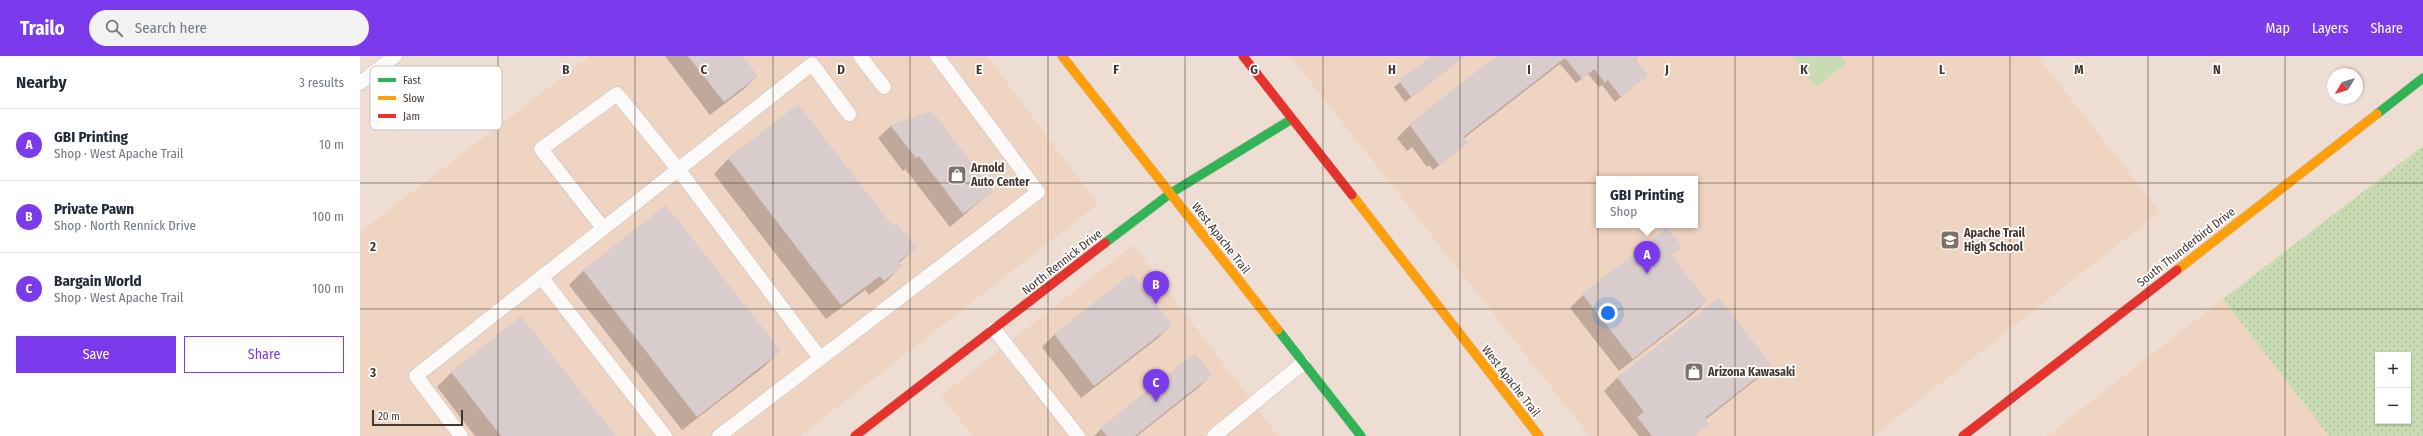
<!DOCTYPE html>
<meta charset="utf-8">
<style>
body{margin:0;font-family:"Fira Sans Condensed",sans-serif;background:#f2f2f3;color:#1f2937}
.controls{position:absolute;right:12px;bottom:12px;display:grid;overflow:hidden;border-radius:0px;box-shadow:0 1px 3px #0004}
.controls button{width:36px;height:36px;display:grid;place-items:center;padding:0;border:0;border-bottom:1px solid #e0e1e3;background:#fff;color:#1f2937;font:20px sans-serif}
.compass{position:absolute;left:1967px;top:12px;width:36px;height:36px;border-radius:50%;background:#fff;box-shadow:0 1px 3px #0004;rotate:232deg}
.scale{position:absolute;left:12px;bottom:10px;width:91px;box-sizing:border-box;padding-left:4px;border:2px solid #433730;border-top:0;font-size:11px;line-height:14px;white-space:nowrap;color:#433730;-webkit-text-stroke:3px #fff;paint-order:stroke}
.you{position:absolute;left:1248px;top:257px;width:14px;height:14px;margin:-10px;border:3px solid #fff;border-radius:50%;background:#1a73e8;box-shadow:0 0 0 6px #1a73e833}
.badge{display:grid;place-items:center;width:26px;height:26px;border-radius:50%;background:#7c3aed;color:#fff;font-size:13px;font-weight:700}
.pin{position:absolute;translate:-50% -33px;filter:drop-shadow(0 1px 2px #0008)}
.pin::after{content:'';position:absolute;top:21px;width:14px;height:12px;background:inherit;clip-path:polygon(0 0,100% 0,50% 100%)}
.popup{position:absolute;left:1236px;top:120px;width:102px;height:52px;box-sizing:border-box;display:grid;place-content:center;border-radius:0px;background:#fff;filter:drop-shadow(0 1px 3px #0005);font-size:13px;white-space:nowrap;color:#747a83}
.popup b{font-size:15px;color:#1f2937}
.popup::after{content:'';position:absolute;left:50%;top:100%;margin-left:-8px;border:8px solid transparent;border-top-color:#fff}
.list{margin:0;padding:0;list-style:none}
h2{display:flex;justify-content:space-between;align-items:center;height:52px;margin:0;padding:0 16px;font-size:17px}
h2 small{font-size:13px;font-weight:400;color:#747a83}
.list li{display:grid;grid-template-columns:26px 1fr auto;gap:12px;align-items:center;box-sizing:border-box;height:72px;padding:0 16px;border-top:1px solid #e0e1e3}
.list b{display:block;font-size:15px;white-space:nowrap}
.list p{margin:0;font-size:13px;white-space:nowrap;color:#747a83}
.list em{font-size:13px;font-style:normal;color:#747a83}
.actions{display:flex;gap:8px;padding:12px 16px}
.actions a{flex:1;padding:9px 0;border:1px solid #7c3aed;border-radius:0px;text-align:center;font-size:14px;color:#7c3aed}
.actions .main{background:#7c3aed;color:#fff}
.icon{flex:none;width:22px;height:22px;fill:none;stroke:currentColor;stroke-width:2;stroke-linecap:round;stroke-linejoin:round}
.map{position:relative;flex:none;width:2063px;height:380px;overflow:hidden}
header{display:flex;align-items:center;gap:24px;box-sizing:border-box;height:56px;padding:0 20px;background:#7c3aed;color:#fff}
header strong{font-size:19px}
nav{display:flex;gap:22px;margin-inline-start:auto;font-size:14px}
.search{width:280px;height:36px;background:#f2f2f3;display:flex;align-items:center;gap:10px;box-sizing:border-box;padding:0 14px;border-radius:22px;color:#747a83;font-size:15px}
main{display:flex}
aside{flex:1;background:#fff}
.map>svg:first-child{display:block}
.built{fill:#f0d4c2;fill-rule:evenodd}
.grass{fill:url(#grass-dots);fill-rule:evenodd}
.park{fill:#c9dbb2}
.shadow{fill:#0003}
.building{fill:#d9cccc}
.lines{fill:none;stroke-linecap:round;stroke-linejoin:round}
.lane-casing{stroke:#c9bcb4;stroke-width:15}
.fast-casing{stroke:#c9bcb4;stroke-width:10}
.slow-casing{stroke:#c9bcb4;stroke-width:10}
.jam-casing{stroke:#c9bcb4;stroke-width:10}
.lane{stroke:#fcfaf8;stroke-width:14}
.fast{stroke:#30b455;stroke-width:9}
.slow{stroke:#ff9f0a;stroke-width:9}
.jam{stroke:#e5322d;stroke-width:9}
.grid{fill:none;stroke:#433730;stroke-width:1;stroke-opacity:0.55}
.labels{text-anchor:middle;dominant-baseline:central;stroke-width:3.5;stroke-linejoin:round;paint-order:stroke}
.poi-label{font-size:12px;font-weight:bold;fill:#433730;stroke:#fff;text-anchor:start}
.street-label{font-size:12px;fill:#433730;stroke:#fff}
.key{fill:#fff;stroke:#c7c3c1;stroke-width:1}
.key-label{font-size:11px;fill:#433730}
.grid-label{font-size:13px;text-anchor:middle;font-weight:bold;fill:#433730;stroke:#fff;stroke-width:3.5;stroke-linejoin:round;paint-order:stroke}
</style>
<header>
<strong>Trailo</strong>
<div class="search"><svg class="icon" aria-label="search" viewBox="0 0 24 24"><circle cx="10" cy="10" r="6"/><path d="M15 15l6 6"/></svg>Search here</div>
<nav><a>Map</a><a>Layers</a><a>Share</a></nav>
</header>
<main>
<aside>
<h2>Nearby<small>3 results</small></h2>
<ul class="list">
<li><span class="badge">A</span><div><b>GBI Printing</b><p>Shop · West Apache Trail</p></div><em>10 m</em></li>
<li><span class="badge">B</span><div><b>Private Pawn</b><p>Shop · North Rennick Drive</p></div><em>100 m</em></li>
<li><span class="badge">C</span><div><b>Bargain World</b><p>Shop · West Apache Trail</p></div><em>100 m</em></li>
</ul>
<div class="actions"><a class="main">Save</a><a>Share</a></div>
</aside>
<div class="map">
<svg width="2063" height="380" viewBox="0 0 2063 380">
<defs>
<pattern id="grass-dots" width="8" height="8" patternUnits="userSpaceOnUse"><rect width="8" height="8" fill="#c9dbb2"/><path d="M2 2h.1M6 6h.1" fill="none" stroke="#aebd99" stroke-width="1.8" stroke-linecap="round"/></pattern>
</defs>
<rect width="100%" height="100%" fill="#eeddd2"/>
<!-- built -->
<g class="built">
<polygon points="230,0 627,0 738,148 440,380 0,380 0,176"/>
<path d="M930 0H1677L1800 156 1513 380H1230ZM1239 123H1335V169H1239Z"/>
<polygon points="773,189 918,380 613,380 581,340"/>
<polygon points="1863,243 1969,380 1687,380"/>
</g>
<!-- grass -->
<path class="grass" d="M2063 90V380H1969L1863 243ZM2018 299H2048V365H2018Z"/>
<!-- park -->
<polygon class="park" points="1432,0 1481,0 1487,7 1456,31"/>
<!-- shadow -->
<g class="shadow">
<polygon points="305,0 382,0 397,20 384,33 350,59"/>
<polygon points="1073,0 1104,0 1045,46 1034,31"/>
<polygon points="1138,0 1279,0 1275,4 1287,19 1255,46 1242,29 1239,31 1228,18 1216,27 1200,8 1103,83 1101,92 1073,114 1069,109 1067,111 1052,91 1047,95 1037,82 1050,69"/>
<polygon points="438,49 533,172 555,192 539,207 541,210 527,225 509,239 505,234 466,263 354,118 368,103"/>
<polygon points="531,70 632,135 590,171 545,113 543,115 518,82"/>
<polygon points="306,150 419,295 405,310 322,374 209,229 223,215"/>
<polygon points="1320,190 1310,200 1346,245 1333,258 1259,315 1210,252 1223,239"/>
<polygon points="1359,243 1410,310 1397,323 1345,364 1348,368 1334,380 1279,380 1244,335 1257,322"/>
<polygon points="161,262 255,380 115,380 77,331 91,317"/>
<polygon points="811,269 798,282 721,342 682,291 695,278"/>
<polygon points="851,319 838,332 777,380 734,380 741,373"/>
</g>
<!-- building -->
<g class="building">
<polygon points="328,0 383,0 398,20 364,46"/>
<polygon points="1071,0 1104,0 1051,41 1039,25"/>
<polygon points="1136,0 1279,0 1275,3 1288,19 1261,41 1248,24 1245,27 1234,13 1222,23 1205,2 1103,81 1108,87 1079,109 1049,68"/>
<polygon points="438,48 533,170 537,167 556,192 539,205 543,210 524,225 520,220 481,249 368,102"/>
<polygon points="572,55 633,135 603,158 559,100 556,102 530,69"/>
<polygon points="306,149 421,295 337,361 223,214"/>
<polygon points="1307,172 1322,190 1311,199 1347,245 1273,303 1222,238"/>
<polygon points="772,217 812,269 734,330 694,278"/>
<polygon points="1359,242 1412,310 1345,362 1349,368 1334,380 1292,380 1277,361 1284,356 1257,321"/>
<polygon points="161,260 256,380 141,380 91,316"/>
<polygon points="835,297 852,319 775,380 747,380 740,372"/>
</g>
<g class="lines">
<defs>
<g id="lane">
<polyline points="500,0 524,31"/>
<polyline points="0,27 35,0"/>
<polyline points="243,172 181,93 257,38 318,113 460,302"/>
<polyline points="182,222 305,380"/>
<polyline points="634,273 718,380"/>
<polyline points="101,380 56,320 452,8 489,58"/>
<polyline points="359,380 678,136 577,0"/>
<polyline points="854,380 943,307"/>
</g>
<g id="fast">
<polyline points="2017,58 2063,22"/>
<polyline points="745,187 811,137 932,63"/>
<polyline points="918,274 1001,380"/>
</g>
<g id="slow">
<polyline points="702,0 918,274"/>
<polyline points="992,139 1179,380"/>
<polyline points="1817,214 2017,58"/>
</g>
<g id="jam">
<polyline points="883,0 992,139"/>
<polyline points="495,380 745,187"/>
<polyline points="1603,380 1817,214"/>
</g>
</defs>
<!-- lane casing -->
<use href="#lane" class="lane-casing"/>
<!-- fast casing -->
<use href="#fast" class="fast-casing"/>
<!-- slow casing -->
<use href="#slow" class="slow-casing"/>
<!-- jam casing -->
<use href="#jam" class="jam-casing"/>
<!-- lane -->
<use href="#lane" class="lane"/>
<!-- fast -->
<use href="#fast" class="fast"/>
<!-- slow -->
<use href="#slow" class="slow"/>
<!-- jam -->
<use href="#jam" class="jam"/>
</g>
<!-- grid -->
<path class="grid" d="M138 0V380M275 0V380M413 0V380M550 0V380M688 0V380M825 0V380M963 0V380M1100 0V380M1238 0V380M1375 0V380M1513 0V380M1650 0V380M1788 0V380M1925 0V380M0 127H2063M0 253H2063"/>
<!-- icons -->
<defs>
<symbol id="shop-square" viewBox="-11 -11 22 22"><rect x="-9" y="-9" width="18" height="18" rx="4" fill="#7f7169" stroke="#fff"/><path d="M-5-2.5h2.3a2.7 3.5 0 0 1 5.4 0H5L5.5 6h-11ZM-1.5-2.5h3a1.5 2.3 0 0 0-3 0Z" fill="#fff"/></symbol>
<symbol id="school-square" viewBox="-11 -11 22 22"><rect x="-9" y="-9" width="18" height="18" rx="4" fill="#7f7169" stroke="#fff"/><path d="M0-5L7-2L0 1L-7-2ZM-4 1L0 2.5L4 1V4Q0 6-4 4Z" fill="#fff"/></symbol>
</defs>
<g fill-rule="evenodd">
<use href="#shop-square" x="586" y="108" width="22" height="22"/>
<use href="#school-square" x="1579" y="173" width="22" height="22"/>
<use href="#shop-square" x="1323" y="305" width="22" height="22"/>
</g>
<g class="labels">
<!-- poi labels -->
<g class="poi-label">
<text x="611" y="112">Arnold<tspan x="611" dy="14">Auto Center</tspan></text>
<text x="1604" y="177">Apache Trail<tspan x="1604" dy="14">High School</tspan></text>
<text x="1348" y="316">Arizona Kawasaki</text>
</g>
<!-- street labels -->
<g class="street-label">
<text transform="translate(861 182) rotate(52)">West Apache Trail</text>
<text transform="translate(1826 191) rotate(-38)">South Thunderbird Drive</text>
<text transform="translate(702 206) rotate(-38)">North Rennick Drive</text>
<text transform="translate(1151 325) rotate(52)">West Apache Trail</text>
</g>
</g>
<!-- legend -->
<rect x="10" y="10" width="132" height="64" rx="6" class="key"/>
<rect x="18" y="22" width="18" height="4" fill="#30b455"/>
<rect x="18" y="40" width="18" height="4" fill="#ff9f0a"/>
<rect x="18" y="58" width="18" height="4" fill="#e5322d"/>
<g class="key-label">
<text x="43" y="28">Fast</text>
<text x="43" y="46">Slow</text>
<text x="43" y="64">Jam</text>
</g>
<g class="grid-label">
<text x="206" y="18">B</text>
<text x="344" y="18">C</text>
<text x="481" y="18">D</text>
<text x="619" y="18">E</text>
<text x="756" y="18">F</text>
<text x="894" y="18">G</text>
<text x="1032" y="18">H</text>
<text x="1169" y="18">I</text>
<text x="1307" y="18">J</text>
<text x="1444" y="18">K</text>
<text x="1582" y="18">L</text>
<text x="1719" y="18">M</text>
<text x="1857" y="18">N</text>
<text x="13" y="195">2</text>
<text x="13" y="321">3</text>
</g>
</svg>
<div class="controls">
<button>+</button>
<button>−</button>
</div>
<svg class="compass" viewBox="-18 -18 36 36"><path d="M0-13l5 13h-10z" fill="#e53935"/><path d="M0 13l5-13h-10z" fill="#747a83"/></svg>
<div class="scale">20 m</div>
<div class="you"></div>
<div class="pin badge" style="left:1287px;top:218px">A</div>
<div class="popup"><b>GBI Printing</b>Shop</div>
<div class="pin badge" style="left:796px;top:248px">B</div>
<div class="pin badge" style="left:796px;top:346px">C</div>
</div>
</main>
